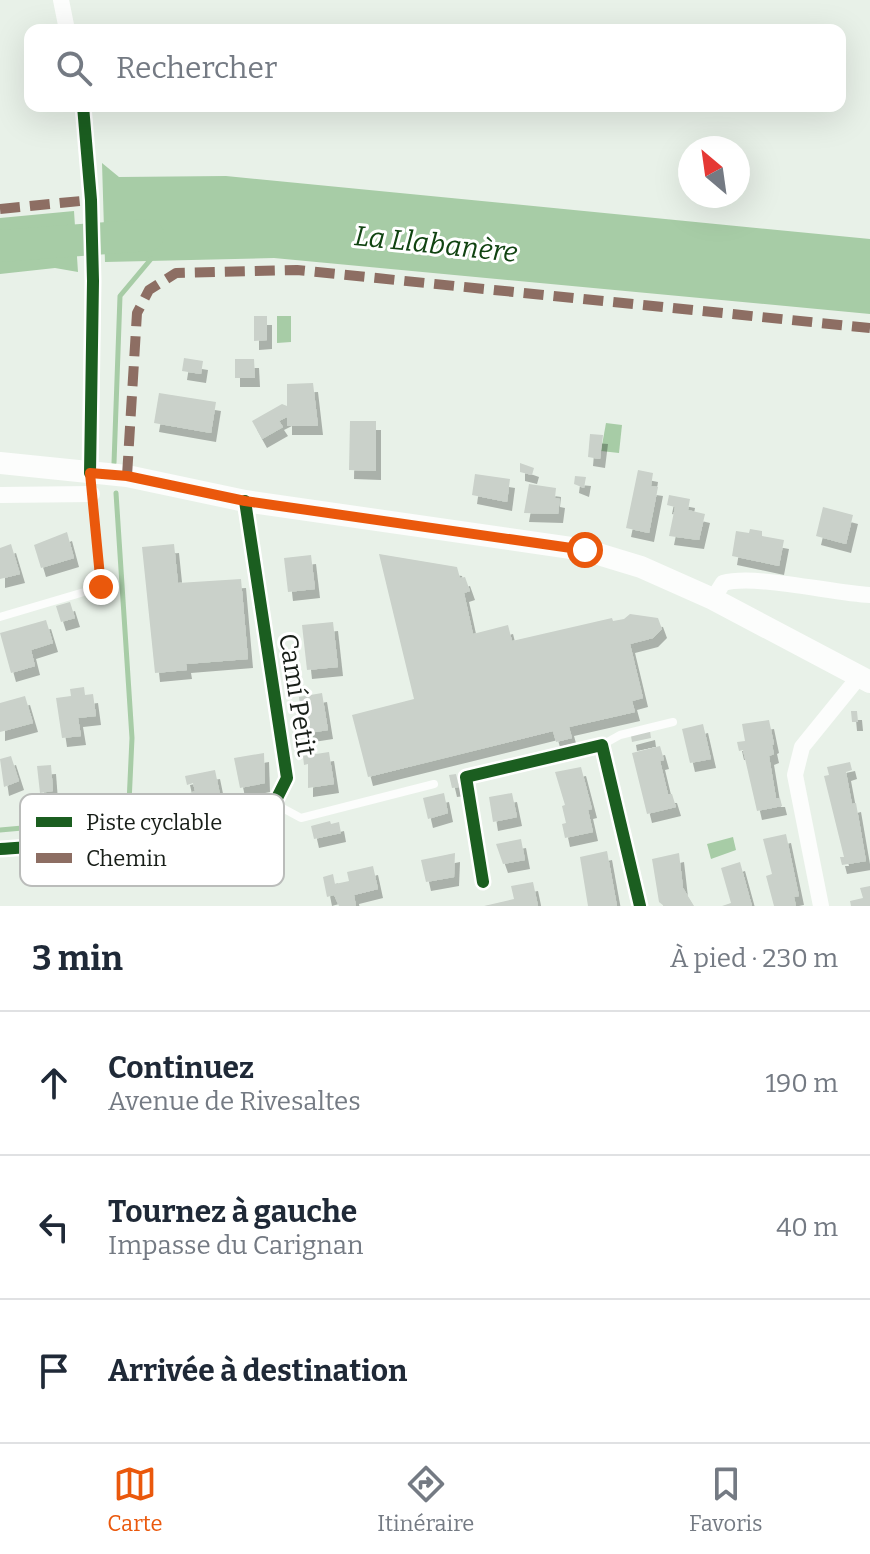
<!DOCTYPE html>
<html lang="fr">
<meta charset="utf-8">
<style>
body{margin:0;font-family:Bitter,serif;background:#f2f2f3;color:#1f2937}
.compass{position:absolute;left:678px;top:136px;width:72px;height:72px;border-radius:50%;background:#fff;box-shadow:0 8px 32px #0002;rotate:331deg}
.stop{position:absolute;width:24px;height:24px;margin:-18px;border:6px solid #ea580c;border-radius:50%;background:#fff}
.stop.end{background:#ea580c;border-color:#fff;box-shadow:0 2px 8px #0008}
.list{margin:0;padding:0;list-style:none}
h2{display:flex;justify-content:space-between;align-items:center;height:104px;margin:0;padding:0 32px;font-size:34px}
h2 small{font-size:26px;font-weight:400;color:#747a83}
.list li{display:grid;grid-template-columns:52px 1fr auto;gap:24px;align-items:center;box-sizing:border-box;height:144px;padding:0 32px;border-top:2px solid #e0e1e3}
.list b{display:block;font-size:30px;white-space:nowrap}
.list p{margin:0;font-size:26px;white-space:nowrap;color:#747a83}
.list em{font-size:26px;font-style:normal;color:#747a83}
.icon{flex:none;width:44px;height:44px;fill:none;stroke:currentColor;stroke-width:2;stroke-linecap:round;stroke-linejoin:round}
.map{position:relative;flex:none;width:870px;height:906px;overflow:hidden}
.search{position:absolute;background:#fff;box-shadow:0 8px 32px #0002;left:24px;right:24px;top:24px;height:88px;display:flex;align-items:center;gap:20px;box-sizing:border-box;padding:0 28px;border-radius:16px;color:#747a83;font-size:30px}
.sheet{height:536px;background:#fff}
nav{display:flex;justify-content:space-around;align-items:center;box-sizing:border-box;height:112px;border-top:2px solid #e0e1e3;background:#fff;font-size:22px;color:#747a83}
nav a{display:grid;justify-items:center;gap:4px}
nav .on{color:#ea580c}
.map>svg:first-child{display:block}
.water{fill:#a7cca6}
.lines{fill:none;stroke-linecap:round;stroke-linejoin:round}
.stream{stroke:#a7cca6;stroke-width:5}
.river{stroke:#a7cca6;stroke-width:32}
.building{fill:#cad1ca;filter:url(#shadow)}
.lane{stroke:#fcfdfc;stroke-width:8}
.street{stroke:#fcfdfc;stroke-width:16}
.secondary{stroke:#fcfdfc;stroke-width:22}
.quiet{stroke:#8d6e63;stroke-width:10;stroke-dasharray:20 10;stroke-linecap:butt}
.cycleway-casing{stroke:#fff;stroke-width:17}
.cycleway{stroke:#1b5e20;stroke-width:12}
.route{stroke:#ea580c;stroke-width:10}
.labels{text-anchor:middle;dominant-baseline:central;stroke-width:6;stroke-linejoin:round;paint-order:stroke}
.street-label{font-size:26px;fill:#181e18;stroke:#fff}
.water-label{font-size:28px;font-style:italic;fill:#104311;stroke:#fff}
.key{fill:#fff;stroke:#babcba;stroke-width:2}
.key-label{font-size:22px;fill:#181e18}
</style>
<div class="map">
<svg width="870" height="906" viewBox="0 0 870 906">
<defs>
<filter id="shadow"><feDropShadow dx="5" dy="9" stdDeviation="0" flood-color="#0004"/></filter>
</defs>
<rect width="100%" height="100%" fill="#e8f1e8"/>
<!-- water -->
<g class="water">
<polygon points="102,163 119,177 226,176 870,239 870,314 274,258 105,262"/>
<polygon points="74,211 78,272 55,268 0,274 0,218"/>
<polygon points="277,316 291,316 291,342 277,343"/>
<polygon points="606,423 622,425 619,453 601,451"/>
<polygon points="733,837 736,850 711,859 707,844"/>
</g>
<g class="lines">
<!-- stream -->
<g class="stream">
<polyline points="114,463 120,296 151,259"/>
<polyline points="0,830 101,821 129,803 132,738 116,493"/>
</g>
<!-- river -->
<polyline class="river" points="0,246 148,235"/>
</g>
<!-- building -->
<g class="building">
<polygon points="254,316 267,316 267,340 254,341"/>
<polygon points="184,358 203,361 201,374 182,371"/>
<polygon points="235,359 254,359 255,378 235,378"/>
<polygon points="313,383 318,426 287,426 287,417 279,421 283,427 262,439 252,421 282,404 287,406 287,384"/>
<polygon points="159,393 216,402 211,433 154,423"/>
<polygon points="350,421 376,421 376,471 349,470"/>
<polygon points="590,434 603,435 600,459 588,457"/>
<polygon points="520,463 534,468 532,475 520,472"/>
<polygon points="638,470 653,473 651,486 658,487 649,533 626,528"/>
<polygon points="475,474 510,479 507,502 472,495"/>
<polygon points="575,476 586,477 584,488 574,484"/>
<polygon points="529,484 556,488 555,498 560,499 558,514 524,513"/>
<polygon points="669,495 690,499 688,510 705,514 699,540 669,536 675,507 667,505"/>
<polygon points="823,507 853,515 846,544 816,536"/>
<polygon points="750,529 762,531 762,536 784,540 779,566 732,556 736,531 749,533"/>
<polygon points="67,532 74,558 41,568 34,545"/>
<polygon points="11,544 20,574 0,579 0,548"/>
<polygon points="174,544 178,583 241,579 248,659 186,664 187,670 155,673 142,547"/>
<polygon points="379,554 457,567 460,578 465,577 470,591 464,593 473,634 508,625 512,641 612,618 613,621 624,619 630,614 658,618 662,629 653,638 630,644 643,698 632,701 635,712 569,727 572,738 556,742 553,731 368,777 352,715 414,699"/>
<polygon points="311,555 315,589 288,592 284,558"/>
<polygon points="70,602 75,618 61,622 56,606"/>
<polygon points="46,620 53,643 31,650 35,666 11,673 0,633"/>
<polygon points="333,622 338,667 307,670 302,625"/>
<polygon points="294,671 295,684 285,685 286,672"/>
<polygon points="84,687 85,695 93,694 96,716 78,718 81,736 62,738 56,698 71,696 70,689"/>
<polygon points="322,693 328,730 309,733 304,706 300,706 299,697"/>
<polygon points="25,696 33,723 0,732 0,703"/>
<polygon points="851,711 857,711 858,722 852,722"/>
<polygon points="769,720 774,744 772,745 774,754 769,756 776,798 780,798 782,806 757,811 743,750 739,751 737,742 745,741 742,724"/>
<polygon points="703,724 711,759 690,763 682,729"/>
<polygon points="650,731 651,738 632,742 631,736"/>
<polygon points="660,746 664,760 660,761 668,794 672,794 676,807 647,814 632,753"/>
<polygon points="329,752 334,784 308,788 308,764 304,765 303,756"/>
<polygon points="264,753 265,783 240,788 234,758"/>
<polygon points="11,756 19,781 4,787 0,759"/>
<polygon points="850,762 852,770 846,772 852,804 856,803 866,861 842,865 840,857 844,857 824,776 829,775 827,767"/>
<polygon points="51,765 53,791 40,793 37,766"/>
<polygon points="581,767 592,809 588,810 593,832 565,838 562,824 566,823 562,806 565,805 555,772"/>
<polygon points="215,770 222,804 194,810 190,793 195,791 193,783 187,785 185,776"/>
<polygon points="456,774 459,787 452,788 449,775"/>
<polygon points="444,793 448,813 428,819 423,798"/>
<polygon points="512,793 517,817 493,822 489,797"/>
<polygon points="330,821 331,824 339,822 341,833 314,839 311,826"/>
<polygon points="786,834 799,896 794,897 796,906 774,906 766,876 772,874 763,839"/>
<polygon points="521,839 525,860 503,864 496,844"/>
<polygon points="607,851 617,906 588,906 580,857"/>
<polygon points="455,853 454,877 426,882 421,860"/>
<polygon points="679,853 683,888 694,906 664,906 659,902 652,859"/>
<polygon points="740,862 752,906 722,906 731,903 721,868"/>
<polygon points="373,866 378,889 354,895 356,906 339,906 334,895 327,897 323,877 333,874 335,884 349,881 347,872"/>
<polygon points="533,882 538,906 484,906 514,899 511,886"/>
<polygon points="870,886 870,906 851,906 850,901 863,898 860,888"/>
</g>
<g class="lines">
<!-- lane -->
<g class="lane">
<polyline points="0,617 101,587 90,473"/>
<polyline points="602,745 620,735 673,722"/>
<polyline points="275,804 301,818 434,784"/>
</g>
<!-- street -->
<g class="street">
<polyline points="61,0 67,30"/>
<polyline points="83,106 91,200 93,281 90,473"/>
<polyline points="0,495 92,494"/>
<path d="M713 599 723 583C755 574 832 593 870 595"/>
<path d="M0 849C87 843 189 839 271 810L287 778 245 501"/>
<polyline points="483,882 466,777 602,745 640,906"/>
<polyline points="821,906 795,775 802,747 858,678"/>
</g>
<!-- secondary -->
<polyline class="secondary" points="0,463 127,476 245,501 585,550 641,567 713,599 870,682"/>
<!-- quiet -->
<g class="quiet">
<polyline points="0,209 91,200"/>
<polyline points="127,476 137,313 149,290 176,273 297,270 870,328"/>
</g>
<defs>
<g id="cycleway">
<polyline points="83,106 91,200 93,281 90,473"/>
<path d="M0 849C87 843 189 839 271 810L287 778 245 501"/>
<polyline points="483,882 466,777 602,745 640,906"/>
</g>
</defs>
<!-- cycleway casing -->
<use href="#cycleway" class="cycleway-casing"/>
<!-- cycleway -->
<use href="#cycleway" class="cycleway"/>
</g>
<g class="lines">
<!-- route -->
<polyline class="route" points="101,587 90,473 127,476 245,501 585,550"/>
</g>
<g class="labels">
<!-- street labels -->
<g class="street-label">
<text transform="translate(297 695) rotate(81)">Camí Petit</text>
</g>
<!-- water labels -->
<g class="water-label">
<text transform="translate(436 244) rotate(6)">La Llabanère</text>
</g>
</g>
<!-- legend -->
<rect x="20" y="794" width="264" height="92" rx="12" class="key"/>
<rect x="36" y="817" width="36" height="10" fill="#1b5e20"/>
<rect x="36" y="853" width="36" height="10" fill="#8d6e63"/>
<g class="key-label">
<text x="86" y="830">Piste cyclable</text>
<text x="86" y="866">Chemin</text>
</g>
</svg>
<svg class="compass" viewBox="-18 -18 36 36"><path d="M0-13l5 13h-10z" fill="#e53935"/><path d="M0 13l5-13h-10z" fill="#747a83"/></svg>
<div class="stop" style="left:585px;top:550px"></div>
<div class="stop end" style="left:101px;top:587px"></div>
<div class="search"><svg class="icon" aria-label="search" viewBox="0 0 24 24"><circle cx="10" cy="10" r="6"/><path d="M15 15l6 6"/></svg>Rechercher</div>
</div>
<section class="sheet">
<h2>3 min<small>À pied · 230 m</small></h2>
<ul class="list">
<li><svg class="icon" aria-label="ahead" viewBox="0 0 24 24"><path d="M12 20V5M6 11l6-6 6 6"/></svg><div><b>Continuez</b><p>Avenue de Rivesaltes</p></div><em>190 m</em></li>
<li><svg class="icon" aria-label="left" viewBox="0 0 24 24"><path d="M17 20v-9H6M10 6l-5 5 5 5"/></svg><div><b>Tournez à gauche</b><p>Impasse du Carignan</p></div><em>40 m</em></li>
<li><svg class="icon" aria-label="arrive" viewBox="0 0 24 24"><path d="M6 21V4h12l-3 4 3 4H6"/></svg><div><b>Arrivée à destination</b></div></li>
</ul>
</section>
<nav>
<a class="on"><svg class="icon" aria-label="map" viewBox="0 0 24 24"><path d="M3 6l6-2 6 2 6-2v14l-6 2-6-2-6 2zM9 4v14M15 6v14"/></svg>Carte</a>
<a><svg class="icon" aria-label="directions" viewBox="0 0 24 24"><path d="M12 3l9 9-9 9-9-9zM9 14v-3h6M13 9l2 2-2 2"/></svg>Itinéraire</a>
<a><svg class="icon" aria-label="saved" viewBox="0 0 24 24"><path d="M7 4h10v16l-5-4-5 4z"/></svg>Favoris</a>
</nav>
